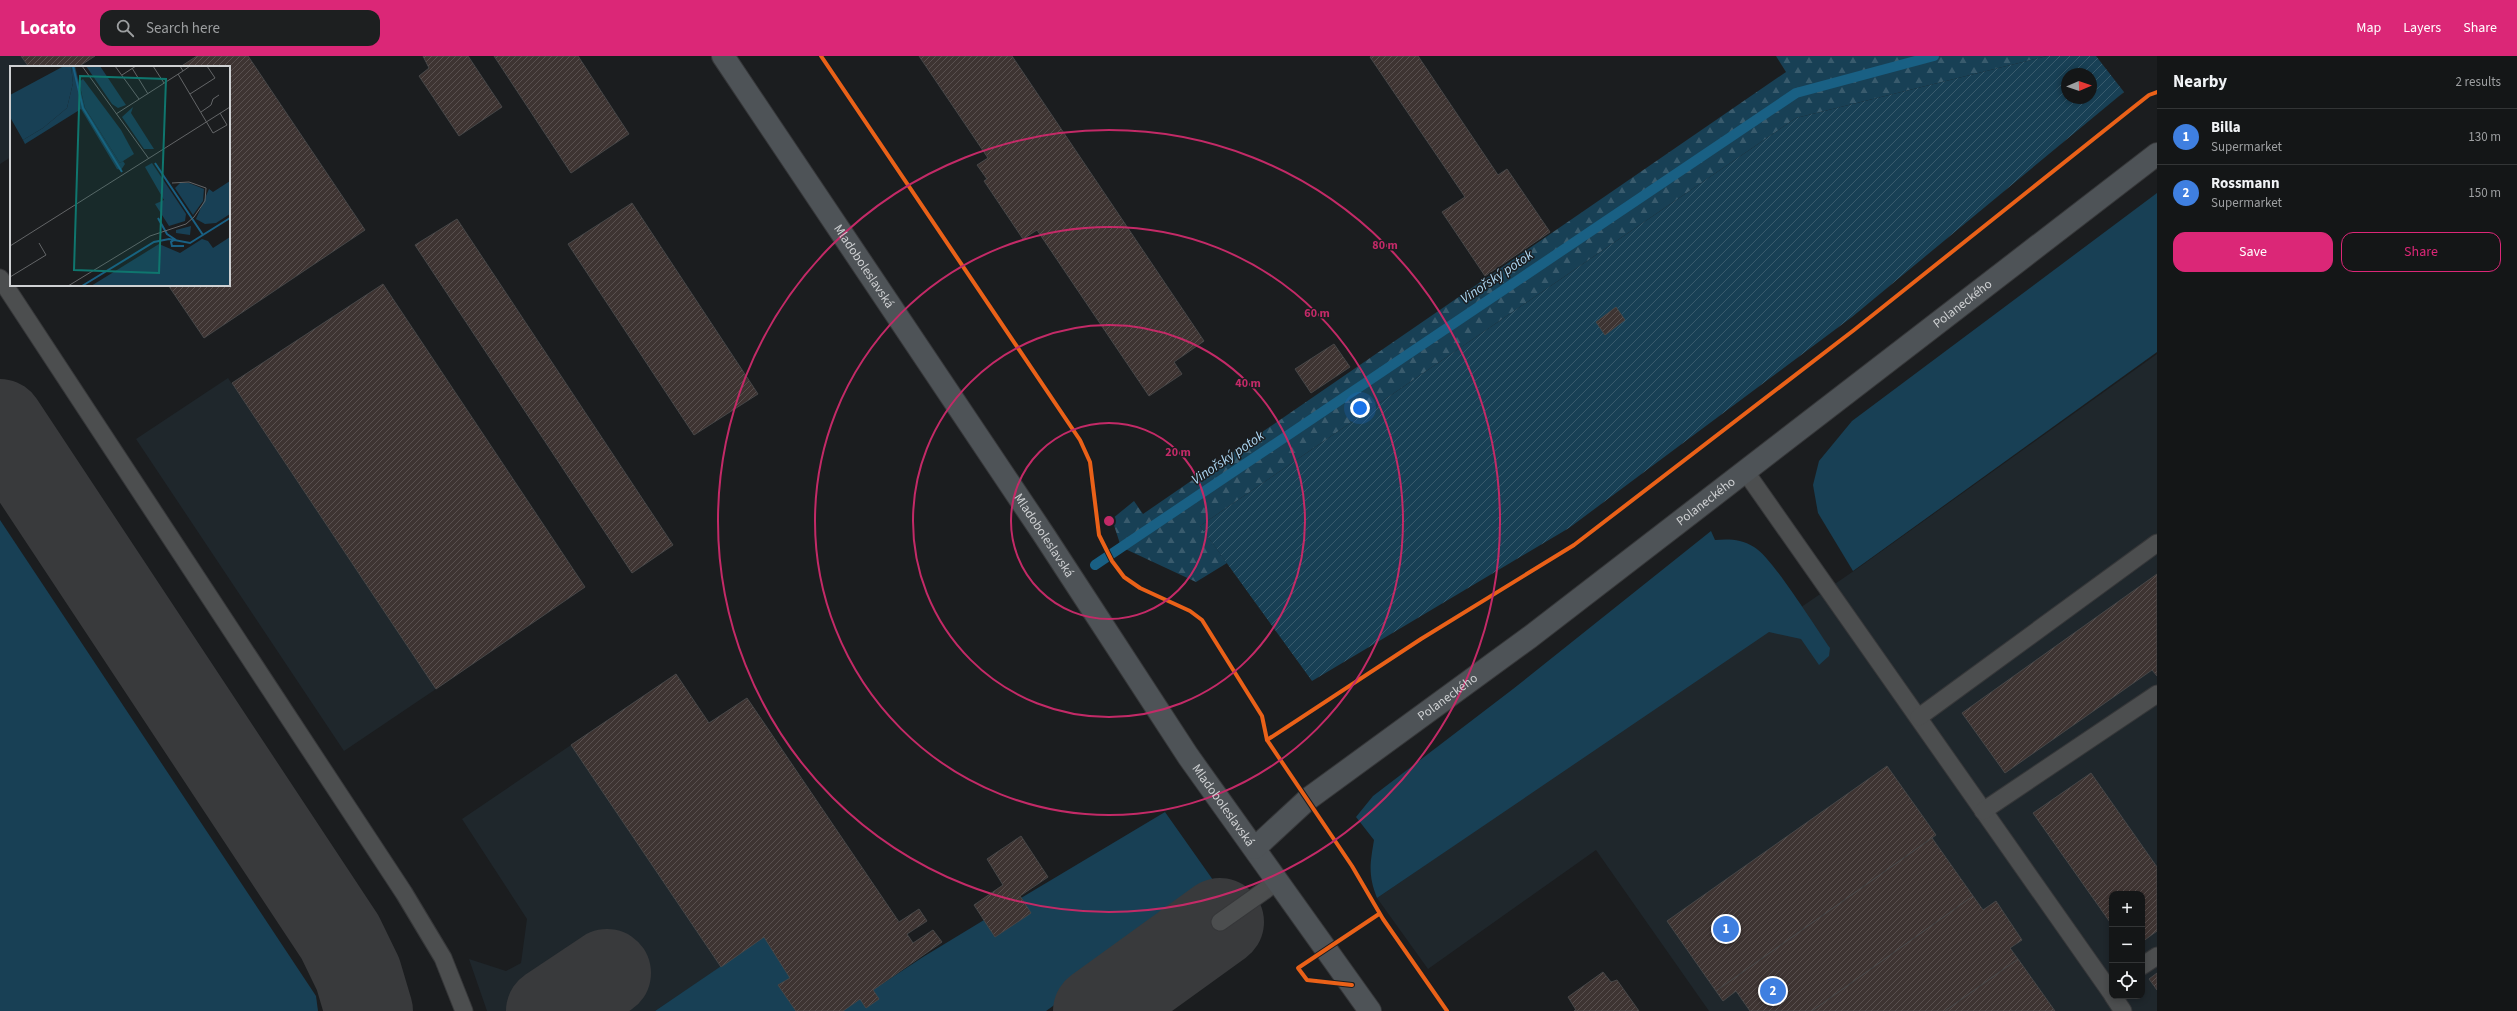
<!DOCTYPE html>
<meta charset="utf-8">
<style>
body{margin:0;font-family:"Source Sans 3",sans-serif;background:#1d1f20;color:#f1f3f6}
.controls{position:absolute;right:12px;bottom:12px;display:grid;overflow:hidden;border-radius:8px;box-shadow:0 2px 6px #0003}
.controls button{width:36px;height:36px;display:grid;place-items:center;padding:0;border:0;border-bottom:1px solid #333536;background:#141617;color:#f1f3f6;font:20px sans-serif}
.compass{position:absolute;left:2061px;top:12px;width:36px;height:36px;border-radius:50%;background:#141617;box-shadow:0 2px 6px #0003;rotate:88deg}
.you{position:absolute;left:1360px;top:352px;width:14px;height:14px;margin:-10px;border:3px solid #fff;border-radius:50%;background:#1a73e8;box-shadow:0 0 0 6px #1a73e833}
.badge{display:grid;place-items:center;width:26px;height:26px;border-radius:50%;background:#db2777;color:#fff;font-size:13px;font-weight:700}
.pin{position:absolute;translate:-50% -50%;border:2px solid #fff;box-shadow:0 1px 4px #0006}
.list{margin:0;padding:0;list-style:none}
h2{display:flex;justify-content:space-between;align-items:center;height:52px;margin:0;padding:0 16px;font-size:17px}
h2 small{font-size:13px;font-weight:400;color:#9d9fa1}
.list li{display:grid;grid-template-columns:26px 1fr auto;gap:12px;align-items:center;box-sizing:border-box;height:56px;padding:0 16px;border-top:1px solid #333536}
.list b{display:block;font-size:15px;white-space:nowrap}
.list p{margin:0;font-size:13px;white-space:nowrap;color:#9d9fa1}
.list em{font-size:13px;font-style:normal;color:#9d9fa1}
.actions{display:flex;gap:8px;padding:12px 16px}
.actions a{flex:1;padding:9px 0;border:1px solid #db2777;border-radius:12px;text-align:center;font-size:14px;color:#db2777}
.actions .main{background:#db2777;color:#fff}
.icon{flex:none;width:22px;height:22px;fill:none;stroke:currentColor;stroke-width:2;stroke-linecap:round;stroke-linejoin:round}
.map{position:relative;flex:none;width:2157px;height:955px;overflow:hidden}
header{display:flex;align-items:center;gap:24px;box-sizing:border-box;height:56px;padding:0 20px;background:#db2777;color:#fff}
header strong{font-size:19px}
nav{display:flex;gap:22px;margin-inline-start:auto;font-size:14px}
.search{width:280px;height:36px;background:#1d1f20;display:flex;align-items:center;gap:10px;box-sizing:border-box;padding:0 14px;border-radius:12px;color:#9d9fa1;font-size:15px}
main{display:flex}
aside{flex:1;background:#141617}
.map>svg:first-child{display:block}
.built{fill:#1f272c;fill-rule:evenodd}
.grass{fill:#184055}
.forest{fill:url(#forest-firs)}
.garden{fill:url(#garden-furrows);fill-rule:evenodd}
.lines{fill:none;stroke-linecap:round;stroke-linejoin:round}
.stream{stroke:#196084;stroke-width:10}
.taxiway{stroke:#393a3c;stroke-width:88}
.building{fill:url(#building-hatch);stroke:#474748}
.lane-casing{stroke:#363739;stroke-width:19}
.secondary-casing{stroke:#363739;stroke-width:24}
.lane{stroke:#4c4e4f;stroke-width:17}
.secondary{stroke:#4e5357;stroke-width:22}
.cycleway-casing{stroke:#1a1d20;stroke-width:6}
.cycleway{stroke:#ea6118;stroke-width:4}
.ring{fill:none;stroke:#c32a67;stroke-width:2}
.labels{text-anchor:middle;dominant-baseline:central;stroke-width:3;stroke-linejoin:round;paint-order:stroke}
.street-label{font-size:13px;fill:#cfd1d3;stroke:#1a1d20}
.water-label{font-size:14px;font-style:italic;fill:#add8f4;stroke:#1a1d20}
.inset-river{fill:none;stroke:#196084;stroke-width:2}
.inset-road{fill:none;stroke:#636567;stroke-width:1}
.view{fill:#0f766e;fill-opacity:0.15;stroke:#0f766e;stroke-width:2}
.inset-edge{fill:none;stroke:#cfd1d3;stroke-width:2}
.centre{fill:#c32a67;stroke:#1a1d20;stroke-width:2}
.ring-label{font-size:12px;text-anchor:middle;font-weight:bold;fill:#c32a67;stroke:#1a1d20;stroke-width:3;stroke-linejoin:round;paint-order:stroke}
</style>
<header>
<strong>Locato</strong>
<div class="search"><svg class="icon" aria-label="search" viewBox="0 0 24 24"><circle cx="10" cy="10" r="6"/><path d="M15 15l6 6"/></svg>Search here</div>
<nav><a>Map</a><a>Layers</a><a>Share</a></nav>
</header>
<main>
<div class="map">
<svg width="2157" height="955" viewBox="0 0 2157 955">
<defs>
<pattern id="forest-firs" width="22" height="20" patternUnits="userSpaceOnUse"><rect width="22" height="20" fill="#184055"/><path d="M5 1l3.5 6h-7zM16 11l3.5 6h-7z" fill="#395b6d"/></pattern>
<pattern id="garden-furrows" width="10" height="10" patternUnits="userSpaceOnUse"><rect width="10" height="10" fill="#184055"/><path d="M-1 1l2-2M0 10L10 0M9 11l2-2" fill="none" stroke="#395b6d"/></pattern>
<pattern id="building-hatch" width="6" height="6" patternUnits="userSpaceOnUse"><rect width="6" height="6" fill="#3e3432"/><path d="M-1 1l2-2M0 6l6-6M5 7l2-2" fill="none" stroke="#59504f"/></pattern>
</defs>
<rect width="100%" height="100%" fill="#1b1d1f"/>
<!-- built -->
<g class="built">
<polygon points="0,0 21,0 29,11 11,11 11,101 0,108"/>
<path d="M2157 298V955H1709L1596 794 1428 913 1377 842 1861 510ZM2112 838H2142V940H2112Z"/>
<polygon points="228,322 436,633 344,695 136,383"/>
<polygon points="571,689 721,911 655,955 487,955 469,903 506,915 521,907 527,863 462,763"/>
</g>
<!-- grass -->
<g class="grass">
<polygon points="2157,137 2157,296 1853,515 1818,457 1813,429 1819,405 1852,365"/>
<polygon points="0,464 316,940 318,955 0,955"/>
<path d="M1711 475 1715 484C1729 483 1741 483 1754 491 1772 501 1815 571 1830 592L1829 600 1819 609 1801 583 1769 576 1377 842C1368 819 1370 808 1374 784L1356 761 1373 740 1513 633Z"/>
<polygon points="1165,756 1213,824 1199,836 1203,842 1046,955 843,955 860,943 866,952 879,943 873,934 923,901 984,864 995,881 1031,857 1021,842"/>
<polygon points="764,881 790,922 778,929 796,955 655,955"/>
</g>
<!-- forest -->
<polygon class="forest" points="1776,0 2047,0 1796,62 1200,470 1227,507 1196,526 1121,491 1112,463 1134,445 1143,458 1786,16"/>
<!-- garden -->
<path class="garden" d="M2047 0H2096L2124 36 1852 261 1569 472 1312 625 1200 470 1796 62ZM2067 18H2091V42H2067Z"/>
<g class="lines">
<!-- stream -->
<polyline class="stream" points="1095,509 1796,37 1934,0"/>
<!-- taxiway -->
<g class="taxiway">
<polyline points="0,367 340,881 358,918 369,955"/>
<polyline points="550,955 607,917"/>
<polyline points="1097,955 1220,866"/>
</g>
</g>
<!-- building -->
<g class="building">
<polygon points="21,0 95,0 78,11 29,11"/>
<polygon points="197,0 248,0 365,174 204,282 168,229 229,229 229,11 180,11"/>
<polygon points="423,0 468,0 502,51 459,80 419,20 429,12"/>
<polygon points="494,0 578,0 629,78 571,117"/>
<polygon points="919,0 1012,0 1204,285 1174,306 1182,318 1149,340 1037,174 1023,183 984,125 987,123 977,109 988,102"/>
<polygon points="1372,0 1418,0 1498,119 1507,113 1550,176 1485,220 1442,156 1465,141 1370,1"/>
<polygon points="632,147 758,338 694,379 568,188"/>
<polygon points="457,163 673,489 632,517 415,189"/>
<polygon points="383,228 585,531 436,633 232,327"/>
<polygon points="1616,251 1625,264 1605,279 1596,266"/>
<polygon points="1334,288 1350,311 1311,337 1295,313"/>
<polygon points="2157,518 2157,620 2152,614 2005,717 1962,657"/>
<polygon points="676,618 709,667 747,642 899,866 919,853 927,865 907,878 913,887 933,874 942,886 873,934 879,943 866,952 860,943 843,955 796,955 778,929 790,922 764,881 721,911 571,689"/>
<polygon points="1887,710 1936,779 1716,935 1667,865"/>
<polygon points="2091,717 2157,811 2157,875 2142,886 2142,838 2112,838 2112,869 2033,757"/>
<polygon points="1021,780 1048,821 1020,840 1031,857 995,881 974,849 1003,829 987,803"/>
<polygon points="1932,782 1973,840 1812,955 1750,955 1736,935 1723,945 1716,935"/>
<polygon points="1973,840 1983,854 1996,845 2022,884 2010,892 2018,903 1945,955 1812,955"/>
<polygon points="2018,903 2055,955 1945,955"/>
<polygon points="1603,916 1611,926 1617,924 1639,955 1574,955 1576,954 1568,941"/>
<polygon points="2157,917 2157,934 2149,923"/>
</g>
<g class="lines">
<defs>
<g id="lane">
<polyline points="0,222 404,837 443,902 464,955"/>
<polyline points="1745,415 2112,938"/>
<polyline points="1919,661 2157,487"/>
<polyline points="1983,755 2157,638"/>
<polyline points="1220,866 1278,825"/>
<polyline points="2142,910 2157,900"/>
<polyline points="2113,940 2123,955"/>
</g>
<g id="secondary">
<path id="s1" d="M723 0 1044 479 1188 700 1370 955"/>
<path id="s2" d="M1255 792 1308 743 1530 581 2157 98"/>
</g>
</defs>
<!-- lane casing -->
<use href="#lane" class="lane-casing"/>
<!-- secondary casing -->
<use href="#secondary" class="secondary-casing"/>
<!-- lane -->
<use href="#lane" class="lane"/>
<!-- secondary -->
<use href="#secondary" class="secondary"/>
<defs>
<g id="cycleway">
<polyline points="821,0 1080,384 1090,406 1099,479 1112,505 1124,521 1140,532 1190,555 1202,564 1262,660 1267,684 1352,810 1383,863 1447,955"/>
<polyline points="1267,684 1421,583 1574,489 1854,274 2130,54 2149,39 2157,36"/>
<polyline points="1352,929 1307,924 1298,912 1379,858"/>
</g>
</defs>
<!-- cycleway casing -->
<use href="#cycleway" class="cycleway-casing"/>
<!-- cycleway -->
<use href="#cycleway" class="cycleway"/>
</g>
<!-- distance rings -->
<g class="ring">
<circle cx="1109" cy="465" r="98"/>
<circle cx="1109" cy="465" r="196"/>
<circle cx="1109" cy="465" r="294"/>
<circle cx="1109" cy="465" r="391"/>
</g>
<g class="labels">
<!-- street labels -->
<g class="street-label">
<text stroke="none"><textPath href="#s1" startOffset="253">Mladoboleslavská</textPath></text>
<text stroke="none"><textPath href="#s2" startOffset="893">Polaneckého</textPath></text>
<text stroke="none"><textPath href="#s2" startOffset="569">Polaneckého</textPath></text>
<text stroke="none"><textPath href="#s1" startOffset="577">Mladoboleslavská</textPath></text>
<text stroke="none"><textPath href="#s2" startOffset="245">Polaneckého</textPath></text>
<text stroke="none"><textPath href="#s1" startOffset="901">Mladoboleslavská</textPath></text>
</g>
<!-- water labels -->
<g class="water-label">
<text transform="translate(1497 221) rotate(-34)">Vinořský potok</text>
<text transform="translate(1228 402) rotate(-34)">Vinořský potok</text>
</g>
</g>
<!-- overview -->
<g transform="translate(10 10)">
<rect width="220" height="220" fill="#1b1d1f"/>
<path d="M54 0H61L63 17 57 42 33 62 13 74 0 51V29ZM76 0H90L116 39 108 42 102 38ZM123 41 121 47 144 83H134L112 51ZM142 97 176 148 175 155 159 160 145 138 154 134 135 101ZM220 115V148L206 157 195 158 186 153 199 123 203 126ZM170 117H179L194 123 193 135 183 149 165 122ZM181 160 180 169 166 167V164ZM220 171V220H81L149 178 170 187 192 173 198 175 203 182Z" fill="#184055"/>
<path d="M61 0H65L75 42 110 97 113 95 115 98 111 104 107 103 71 43 15 78 13 74 33 62 57 42 63 17Z" fill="#184055"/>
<path d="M73 13 111 64 124 88 110 97 75 42 69 16Z" fill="#184055"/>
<path class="inset-river" d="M63 0 73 42 112 106M145 97 193 169M148 152 157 168 166 174M164 174 161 176 162 180H174M72 220 144 176 159 173 180 177 220 152"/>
<path class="inset-road" d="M72 0 139 93M105 0 129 33M143 0 154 17M170 0 173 5 180 0M122 2 138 28M168 8 203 67 217 59 210 47M112 9 126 0M180 28 205 12 197 0M191 46 201 39 203 33 209 29M106 48 173 5M0 180 220 41M0 211 36 189 29 177M58 220 140 170 176 158 184 151 195 135 196 122 179 116 162 117"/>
<path class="view" d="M70 10 156 13 149 207 64 204Z"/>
<rect width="220" height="220" class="inset-edge"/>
</g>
<circle cx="1109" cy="465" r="6" class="centre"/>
<g class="ring-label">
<text x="1385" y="193">80 m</text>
<text x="1317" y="261">60 m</text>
<text x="1248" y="331">40 m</text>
<text x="1178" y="400">20 m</text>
</g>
</svg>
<div class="controls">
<button>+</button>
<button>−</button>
<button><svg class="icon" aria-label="locate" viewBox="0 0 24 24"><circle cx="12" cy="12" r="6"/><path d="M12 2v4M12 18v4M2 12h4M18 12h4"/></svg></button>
</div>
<svg class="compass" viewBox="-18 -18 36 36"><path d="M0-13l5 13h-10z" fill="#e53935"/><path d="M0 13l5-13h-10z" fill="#9d9fa1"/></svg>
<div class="you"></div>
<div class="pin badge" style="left:1726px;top:873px;background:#3f7fe0">1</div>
<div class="pin badge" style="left:1773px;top:935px;background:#3f7fe0">2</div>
</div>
<aside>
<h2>Nearby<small>2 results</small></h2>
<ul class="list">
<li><span class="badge" style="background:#3f7fe0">1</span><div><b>Billa</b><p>Supermarket</p></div><em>130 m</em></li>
<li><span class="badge" style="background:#3f7fe0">2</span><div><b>Rossmann</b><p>Supermarket</p></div><em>150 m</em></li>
</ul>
<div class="actions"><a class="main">Save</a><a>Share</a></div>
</aside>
</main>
